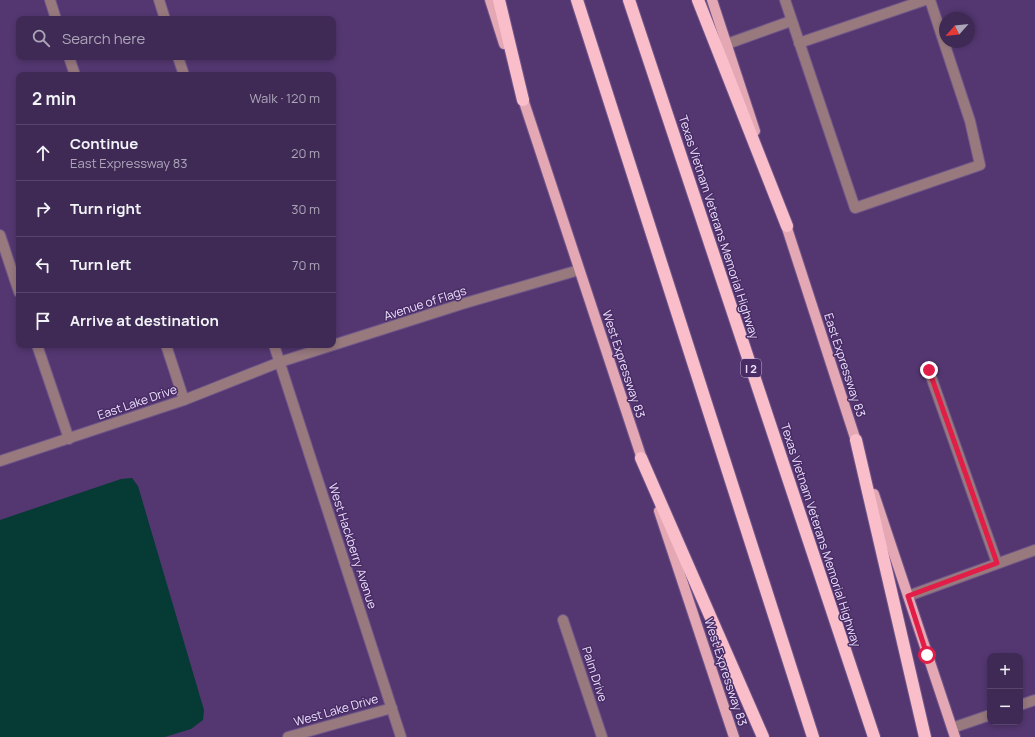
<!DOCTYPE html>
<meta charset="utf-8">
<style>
body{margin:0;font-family:Manrope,sans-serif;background:#4a355f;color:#f1f3f6}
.controls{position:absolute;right:12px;bottom:12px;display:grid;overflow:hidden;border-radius:8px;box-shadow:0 2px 6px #0003}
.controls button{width:36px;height:36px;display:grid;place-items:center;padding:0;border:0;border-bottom:1px solid #58456c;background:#3f2955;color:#f1f3f6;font:20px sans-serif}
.compass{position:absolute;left:939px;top:12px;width:36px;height:36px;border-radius:50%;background:#3f2955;box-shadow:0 2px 6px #0003;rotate:243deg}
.stop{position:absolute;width:12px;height:12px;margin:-9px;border:3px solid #e11d48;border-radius:50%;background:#fff}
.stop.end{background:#e11d48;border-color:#fff;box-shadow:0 1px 4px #0008}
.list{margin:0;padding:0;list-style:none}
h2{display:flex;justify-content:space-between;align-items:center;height:52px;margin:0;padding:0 16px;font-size:17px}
h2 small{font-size:13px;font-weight:400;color:#ada6b9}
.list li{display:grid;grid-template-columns:26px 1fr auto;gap:12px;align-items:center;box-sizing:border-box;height:56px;padding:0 16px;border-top:1px solid #58456c}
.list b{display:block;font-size:15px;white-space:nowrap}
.list p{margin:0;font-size:13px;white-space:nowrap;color:#ada6b9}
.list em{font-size:13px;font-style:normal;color:#ada6b9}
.icon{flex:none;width:22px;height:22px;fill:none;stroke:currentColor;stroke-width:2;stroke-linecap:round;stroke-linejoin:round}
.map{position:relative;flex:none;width:1035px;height:737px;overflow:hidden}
.search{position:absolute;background:#3f2955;box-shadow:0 2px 6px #0003;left:16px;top:16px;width:320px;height:44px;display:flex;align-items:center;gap:10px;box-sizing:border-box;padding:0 14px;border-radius:8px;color:#ada6b9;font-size:15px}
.panel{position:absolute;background:#3f2955;box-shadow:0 2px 6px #0003;left:16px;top:72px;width:320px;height:276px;border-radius:8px}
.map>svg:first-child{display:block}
.water{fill:#063a35}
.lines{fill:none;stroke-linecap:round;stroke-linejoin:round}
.minor-casing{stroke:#70568a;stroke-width:12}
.major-casing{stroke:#70568a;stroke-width:12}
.highway-casing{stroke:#70568a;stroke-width:14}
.minor{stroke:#97797e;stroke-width:10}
.major{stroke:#e4a7b4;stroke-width:10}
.highway{stroke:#f9beca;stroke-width:12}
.route{stroke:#e11d48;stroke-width:5}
.labels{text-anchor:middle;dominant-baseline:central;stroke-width:3;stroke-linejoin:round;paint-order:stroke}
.shield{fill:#492c66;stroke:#bcabd0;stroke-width:1}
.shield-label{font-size:11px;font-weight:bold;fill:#ede1fd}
.street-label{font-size:12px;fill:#ede1fd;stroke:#492c66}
</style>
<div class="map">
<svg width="1035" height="737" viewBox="0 0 1035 737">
<rect width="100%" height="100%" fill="#543771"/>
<!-- water -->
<polygon class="water" points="132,478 138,486 204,710 203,720 191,729 165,737 0,737 0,520 121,479"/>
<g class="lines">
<defs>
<g id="minor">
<polyline points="50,0 56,19"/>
<polyline points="159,0 165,19"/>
<polyline points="785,0 855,208 980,165 970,121 930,0"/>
<polyline points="799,43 925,0"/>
<polyline points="727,44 791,21"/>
<polyline points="69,57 75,75"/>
<polyline points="178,57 184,75"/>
<polyline points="0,235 19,292"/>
<polyline points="37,345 69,439"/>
<polyline points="166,345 184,400"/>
<polyline points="274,345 401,737"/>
<polyline points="929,371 997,563"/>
<polyline points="0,461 184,400 280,362 462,304 579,270"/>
<polyline points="908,596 1035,550"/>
<polyline points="563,620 602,737"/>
<polyline points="1020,705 1035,700"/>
<polyline points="952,728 990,715"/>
<polyline points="288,737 392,708"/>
</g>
<g id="major">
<polyline points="490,0 504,44"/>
<polyline points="712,0 755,131"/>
<polyline points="521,93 644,465"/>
<polyline points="784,219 858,447"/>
<polyline points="874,494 955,737"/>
<polyline points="659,511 734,737"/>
</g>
<g id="highway">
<polyline points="499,0 523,100"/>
<polyline points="577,0 813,737"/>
<polyline points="629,0 874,737"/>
<polyline points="698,0 787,226"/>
<polyline points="856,440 925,737"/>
<polyline points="641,458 763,737"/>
</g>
</defs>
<!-- minor casing -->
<use href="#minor" class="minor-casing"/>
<!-- major casing -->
<use href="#major" class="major-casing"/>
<!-- highway casing -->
<use href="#highway" class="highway-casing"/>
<!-- minor -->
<use href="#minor" class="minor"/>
<!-- major -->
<use href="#major" class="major"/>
<!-- highway -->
<use href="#highway" class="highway"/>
</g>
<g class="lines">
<!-- route -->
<polyline class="route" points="927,655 908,596 997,563 929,370"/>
</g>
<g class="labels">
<!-- shield labels -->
<rect class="shield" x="741" y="359" width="20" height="18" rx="3"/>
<g class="shield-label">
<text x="751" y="368">I 2</text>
</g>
<!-- street labels -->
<g class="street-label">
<text transform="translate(719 227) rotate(72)">Texas Vietnam Veterans Memorial Highway</text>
<text transform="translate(425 303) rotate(-18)">Avenue of Flags</text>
<text transform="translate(624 364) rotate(72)">West Expressway 83</text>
<text transform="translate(845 365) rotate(72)">East Expressway 83</text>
<text transform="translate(137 402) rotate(-19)">East Lake Drive</text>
<text transform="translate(821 535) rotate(72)">Texas Vietnam Veterans Memorial Highway</text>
<text transform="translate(353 546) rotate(72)">West Hackberry Avenue</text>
<text transform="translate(726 672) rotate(72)">West Expressway 83</text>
<text transform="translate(595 674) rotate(72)">Palm Drive</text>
<text transform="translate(336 710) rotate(-16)">West Lake Drive</text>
</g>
</g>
</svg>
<div class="controls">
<button>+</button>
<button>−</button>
</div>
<svg class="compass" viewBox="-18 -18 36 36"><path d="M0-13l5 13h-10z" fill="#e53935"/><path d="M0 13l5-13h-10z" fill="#ada6b9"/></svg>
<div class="stop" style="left:927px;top:655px"></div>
<div class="stop end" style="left:929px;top:370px"></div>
<div class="search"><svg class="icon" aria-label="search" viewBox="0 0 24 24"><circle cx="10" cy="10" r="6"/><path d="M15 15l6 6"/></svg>Search here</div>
<section class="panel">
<h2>2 min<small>Walk · 120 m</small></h2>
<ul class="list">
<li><svg class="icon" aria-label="ahead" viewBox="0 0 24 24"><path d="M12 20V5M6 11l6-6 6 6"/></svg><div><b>Continue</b><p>East Expressway 83</p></div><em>20 m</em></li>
<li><svg class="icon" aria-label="right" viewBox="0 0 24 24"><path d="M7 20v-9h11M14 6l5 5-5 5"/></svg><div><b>Turn right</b></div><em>30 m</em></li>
<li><svg class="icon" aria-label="left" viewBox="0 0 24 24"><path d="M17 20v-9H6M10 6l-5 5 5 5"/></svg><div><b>Turn left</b></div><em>70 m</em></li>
<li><svg class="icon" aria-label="arrive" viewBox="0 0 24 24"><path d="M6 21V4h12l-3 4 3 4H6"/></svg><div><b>Arrive at destination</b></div></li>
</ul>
</section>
</div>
